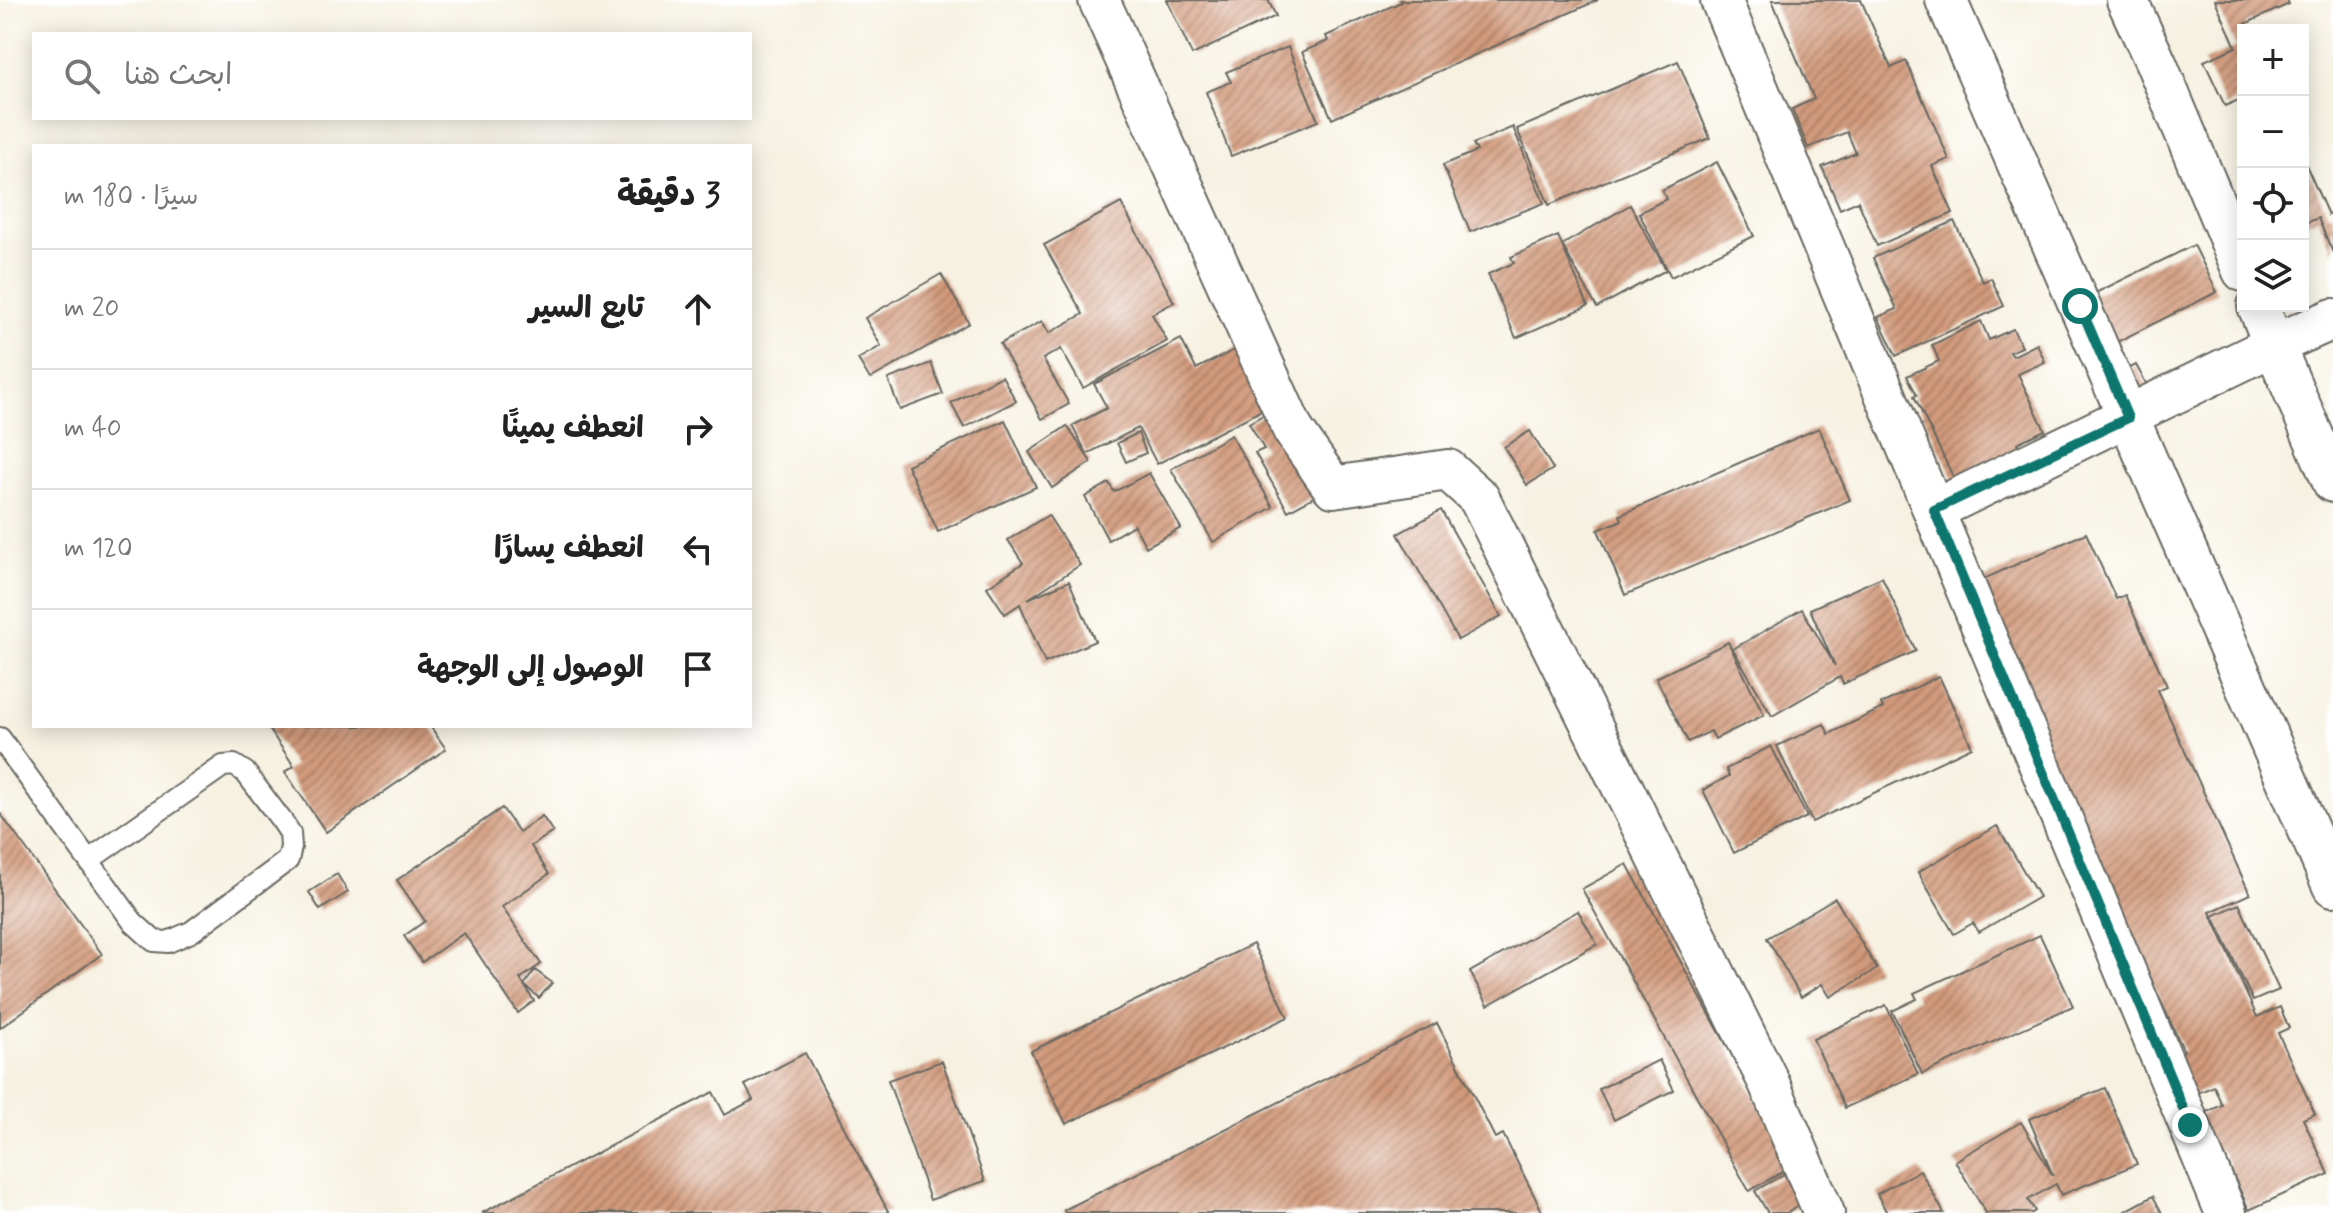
<!DOCTYPE html>
<html lang="ar">
<meta charset="utf-8">
<style>
body{margin:0;font-family:Mynerve,"Playpen Sans Arabic",sans-serif;background:#f2f2f2;color:#222;direction:rtl}
.controls{position:absolute;right:24px;top:24px;display:grid;overflow:hidden;border-radius:0px;box-shadow:0 4px 20px #0003}
.controls button{width:72px;height:72px;display:grid;place-items:center;padding:0;border:0;border-bottom:2px solid #e0e0e0;background:#fff;color:#222;font:40px sans-serif}
.stop{position:absolute;width:24px;height:24px;margin:-18px;border:6px solid #0f766e;border-radius:50%;background:#fff}
.stop.end{background:#0f766e;border-color:#fff;box-shadow:0 2px 8px #0008}
.list{margin:0;padding:0;list-style:none}
h2{display:flex;justify-content:space-between;align-items:center;height:104px;margin:0;padding:0 32px;font-size:34px}
h2 small{font-size:26px;font-weight:400;color:#767676}
.list li{display:grid;grid-template-columns:52px 1fr auto;gap:24px;align-items:center;box-sizing:border-box;height:120px;padding:0 32px;border-top:2px solid #e0e0e0}
.list b{display:block;font-size:30px;white-space:nowrap}
.list em{font-size:26px;font-style:normal;color:#767676}
.icon{flex:none;width:44px;height:44px;fill:none;stroke:currentColor;stroke-width:2;stroke-linecap:round;stroke-linejoin:round}
.map{position:relative;flex:none;width:2333px;height:1213px;overflow:hidden;direction:ltr}
.search{position:absolute;background:#fff;box-shadow:0 4px 20px #0003;left:32px;top:32px;width:720px;height:88px;display:flex;align-items:center;gap:20px;box-sizing:border-box;padding:0 28px;border-radius:0px;color:#767676;font-size:30px}
.panel{position:absolute;background:#fff;box-shadow:0 4px 20px #0003;left:32px;top:144px;width:720px;height:584px;border-radius:0px;direction:rtl}
.map>svg:first-child{display:block}
.building{fill:url(#building-hatch)}
.lines{fill:none;stroke-linecap:round;stroke-linejoin:round}
.lane-casing{stroke:#686761;stroke-width:24}
.street-casing{stroke:#686761;stroke-width:44}
.lane{stroke:#fff;stroke-width:20}
.street{stroke:#fff;stroke-width:40}
.route{stroke:#0f766e;stroke-width:10}
</style>
<div class="map">
<svg width="2333" height="1213" viewBox="0 0 2333 1213">
<defs>
<pattern id="building-hatch" width="6" height="6" patternUnits="userSpaceOnUse" patternTransform="scale(2)"><rect width="6" height="6" fill="#d29a7b"/><path d="M-1 1l2-2M0 6l6-6M5 7l2-2" fill="none" stroke="#aa7d64"/></pattern>
</defs>
<rect width="100%" height="100%" fill="#fff"/>
<filter id="ink" filterUnits="userSpaceOnUse"><feTurbulence type="fractalNoise" baseFrequency=".0125" numOctaves="2"/><feDisplacementMap in="SourceGraphic" scale="16" xChannelSelector="R" yChannelSelector="G"/><feConvolveMatrix kernelMatrix="1 2 1 2 8 2 1 2 1" color-interpolation-filters="sRGB"/></filter>
<filter id="wash" filterUnits="userSpaceOnUse"><feTurbulence type="fractalNoise" baseFrequency=".006" numOctaves="4" result="noise"/><feDisplacementMap in="SourceGraphic" scale="32" xChannelSelector="R" yChannelSelector="G"/><feGaussianBlur stdDeviation="1.8" result="paint"/><feColorMatrix in="noise" values="0 0 0 0 0 0 0 0 0 0 0 0 0 0 0 0 0 1.4 0 .05"/><feComposite in="paint" operator="in"/></filter>
<g filter="url(#wash)">
<rect width="100%" height="100%" fill="#f6f1e1"/>
<g id="blocks">
<!-- building -->
<g class="building">
<polygon points="1167,0 1268,0 1276,16 1192,55"/>
<polygon points="1400,0 1598,0 1332,119 1302,52 1328,41 1326,36 1401,2"/>
<polygon points="1772,0 1861,0 1891,68 1906,61 1949,159 1932,166 1953,213 1877,246 1858,201 1840,209 1822,167 1856,153 1847,132 1808,148 1792,109 1814,99"/>
<polygon points="2215,0 2287,0 2289,4 2245,24 2247,30 2243,30 2243,98 2225,106 2204,61 2236,47"/>
<polygon points="1288,47 1318,121 1231,156 1206,92 1231,82 1226,72"/>
<polygon points="1678,61 1710,138 1549,205 1517,129"/>
<polygon points="1513,127 1544,203 1470,232 1443,165 1477,151 1473,144"/>
<polygon points="2303,158 2328,215 2333,212 2333,253 2318,218 2303,224"/>
<polygon points="1717,162 1754,236 1671,277 1639,213 1666,199 1662,190"/>
<polygon points="1121,203 1174,302 1152,314 1167,341 1083,388 1061,349 1043,359 1069,404 1042,419 1000,344 1042,321 1049,333 1083,314 1044,245"/>
<polygon points="1630,205 1666,270 1597,308 1562,245"/>
<polygon points="1954,221 1983,282 1991,278 2004,306 1896,356 1878,317 1897,309 1873,258"/>
<polygon points="1558,236 1588,306 1516,338 1488,274 1514,263 1511,257"/>
<polygon points="2194,245 2217,292 2109,346 2085,298"/>
<polygon points="941,274 969,323 870,379 858,359 881,346 865,318"/>
<polygon points="1981,321 1989,340 2013,329 2022,347 2010,352 2013,356 2037,344 2045,362 2018,374 2045,430 2017,443 2023,456 1958,487 1914,396 1917,395 1907,376 1939,361 1932,345"/>
<polygon points="1181,339 1196,369 1244,345 1274,404 1157,464 1138,428 1087,454 1072,426 1107,408 1094,384"/>
<polygon points="931,363 943,394 900,410 888,379"/>
<polygon points="2136,365 2153,396 2134,407 2117,376"/>
<polygon points="1002,376 1016,401 964,428 951,403"/>
<polygon points="1274,409 1321,493 1288,511 1255,453 1264,449 1249,423"/>
<polygon points="1005,420 1036,487 938,532 907,465"/>
<polygon points="1067,426 1091,462 1052,488 1029,452"/>
<polygon points="1819,428 1850,500 1625,595 1598,530 1622,520 1620,515"/>
<polygon points="1530,431 1553,469 1527,485 1504,447"/>
<polygon points="1138,433 1146,453 1126,462 1117,443"/>
<polygon points="1231,435 1273,507 1213,542 1171,469"/>
<polygon points="1149,473 1181,528 1146,547 1134,525 1108,540 1085,497 1109,483 1114,492"/>
<polygon points="1441,510 1501,616 1458,640 1398,534"/>
<polygon points="1048,515 1080,565 1028,599 1069,581 1095,641 1045,663 1020,604 1005,614 987,587 1023,563 1008,540"/>
<polygon points="2086,533 2116,599 2125,595 2167,686 2157,690 2250,894 2210,912 2257,1017 2280,1007 2289,1028 2278,1033 2315,1114 2303,1119 2329,1174 2249,1210 2222,1150 2210,1155 2194,1118 2222,1105 2214,1086 2184,1099 2166,1059 2184,1051 1968,586"/>
<polygon points="1882,577 1916,651 1843,684 1840,677 1772,716 1733,649 1802,609 1835,666 1810,609"/>
<polygon points="1728,642 1764,715 1715,739 1711,731 1688,742 1656,678"/>
<polygon points="1939,676 1972,747 1812,822 1777,746 1824,724 1829,734 1883,708 1881,704"/>
<polygon points="267,726 430,726 446,749 326,832 285,772 294,766"/>
<polygon points="1771,746 1807,817 1734,853 1703,790 1729,776 1726,769"/>
<polygon points="502,808 519,832 542,816 553,832 531,846 549,874 502,907 541,964 520,979 524,985 535,970 552,983 539,998 524,985 534,1001 518,1013 464,933 422,962 404,936 425,921 397,880"/>
<polygon points="0,813 102,954 0,1028"/>
<polygon points="1997,826 2039,897 1979,932 1973,923 1954,934 1918,872"/>
<polygon points="1627,864 1793,1166 1749,1191 1582,889"/>
<polygon points="337,874 348,892 320,910 309,892"/>
<polygon points="1835,898 1877,969 1830,997 1822,984 1801,997 1767,938"/>
<polygon points="2239,904 2279,990 2253,1001 2213,916"/>
<polygon points="1578,911 1597,944 1488,1005 1470,972"/>
<polygon points="2040,935 2073,1006 1922,1074 1892,1011 1917,999 1914,993"/>
<polygon points="1253,944 1288,1017 1066,1124 1031,1051"/>
<polygon points="1886,1005 1918,1074 1845,1108 1813,1039"/>
<polygon points="1437,1023 1495,1138 1503,1134 1543,1213 1065,1213 1064,1210"/>
<polygon points="805,1053 889,1213 482,1213 713,1092 725,1115 753,1100 745,1085"/>
<polygon points="1659,1060 1674,1090 1614,1120 1599,1089"/>
<polygon points="942,1061 985,1181 930,1200 888,1080"/>
<polygon points="2105,1088 2137,1164 2061,1195 2056,1184 2028,1200 2035,1211 2032,1213 1986,1213 1955,1161 2021,1122 2053,1176 2029,1119"/>
<polygon points="1920,1170 1944,1213 1887,1213 1877,1194"/>
<polygon points="1784,1174 1802,1204 1787,1213 1768,1213 1755,1191"/>
<polygon points="2153,1196 2162,1213 2122,1213"/>
</g>
</g>
</g>
<g filter="url(#ink)">
<use href="#blocks" fill-opacity="0" stroke="#686761" stroke-width="2"/>
<g class="lines">
<defs>
<polyline id="lane" points="0,738 133,922 154,941 168,942 191,932 288,860 291,847 290,833 282,821 245,772 234,765 223,766 89,860"/>
<g id="street">
<polyline points="1099,0 1293,430 1333,487 1448,470 1479,498 1769,1083 1824,1213"/>
<polyline points="1721,0 2226,1213"/>
<polyline points="1946,0 2333,886"/>
<polyline points="2127,0 2156,63 2243,271"/>
<polyline points="2333,319 2274,345 2333,482"/>
<polyline points="1934,510 2274,345 2258,306"/>
</g>
</defs>
<!-- lane casing -->
<use href="#lane" class="lane-casing"/>
<!-- street casing -->
<use href="#street" class="street-casing"/>
<!-- lane -->
<use href="#lane" class="lane"/>
<!-- street -->
<use href="#street" class="street"/>
</g>
</g>
<g class="lines" filter="url(#ink)">
<!-- route -->
<polyline class="route" points="2080,306 2128,418 1934,510 2190,1125"/>
</g>
</svg>
<div class="controls">
<button>+</button>
<button>−</button>
<button><svg class="icon" aria-label="locate" viewBox="0 0 24 24"><circle cx="12" cy="12" r="6"/><path d="M12 2v4M12 18v4M2 12h4M18 12h4"/></svg></button>
<button><svg class="icon" aria-label="layers" viewBox="0 0 24 24"><path d="M12 4l9 5-9 5-9-5zM3 14l9 5 9-5"/></svg></button>
</div>
<div class="stop" style="left:2080px;top:306px"></div>
<div class="stop end" style="left:2190px;top:1125px"></div>
<div class="search"><svg class="icon" aria-label="search" viewBox="0 0 24 24"><circle cx="10" cy="10" r="6"/><path d="M15 15l6 6"/></svg>ابحث هنا</div>
<section class="panel">
<h2>3 دقيقة<small>سيرًا · 180 m</small></h2>
<ul class="list">
<li><svg class="icon" aria-label="ahead" viewBox="0 0 24 24"><path d="M12 20V5M6 11l6-6 6 6"/></svg><div><b>تابع السير</b></div><em>20 m</em></li>
<li><svg class="icon" aria-label="right" viewBox="0 0 24 24"><path d="M7 20v-9h11M14 6l5 5-5 5"/></svg><div><b>انعطف يمينًا</b></div><em>40 m</em></li>
<li><svg class="icon" aria-label="left" viewBox="0 0 24 24"><path d="M17 20v-9H6M10 6l-5 5 5 5"/></svg><div><b>انعطف يسارًا</b></div><em>120 m</em></li>
<li><svg class="icon" aria-label="arrive" viewBox="0 0 24 24"><path d="M6 21V4h12l-3 4 3 4H6"/></svg><div><b>الوصول إلى الوجهة</b></div></li>
</ul>
</section>
</div>
